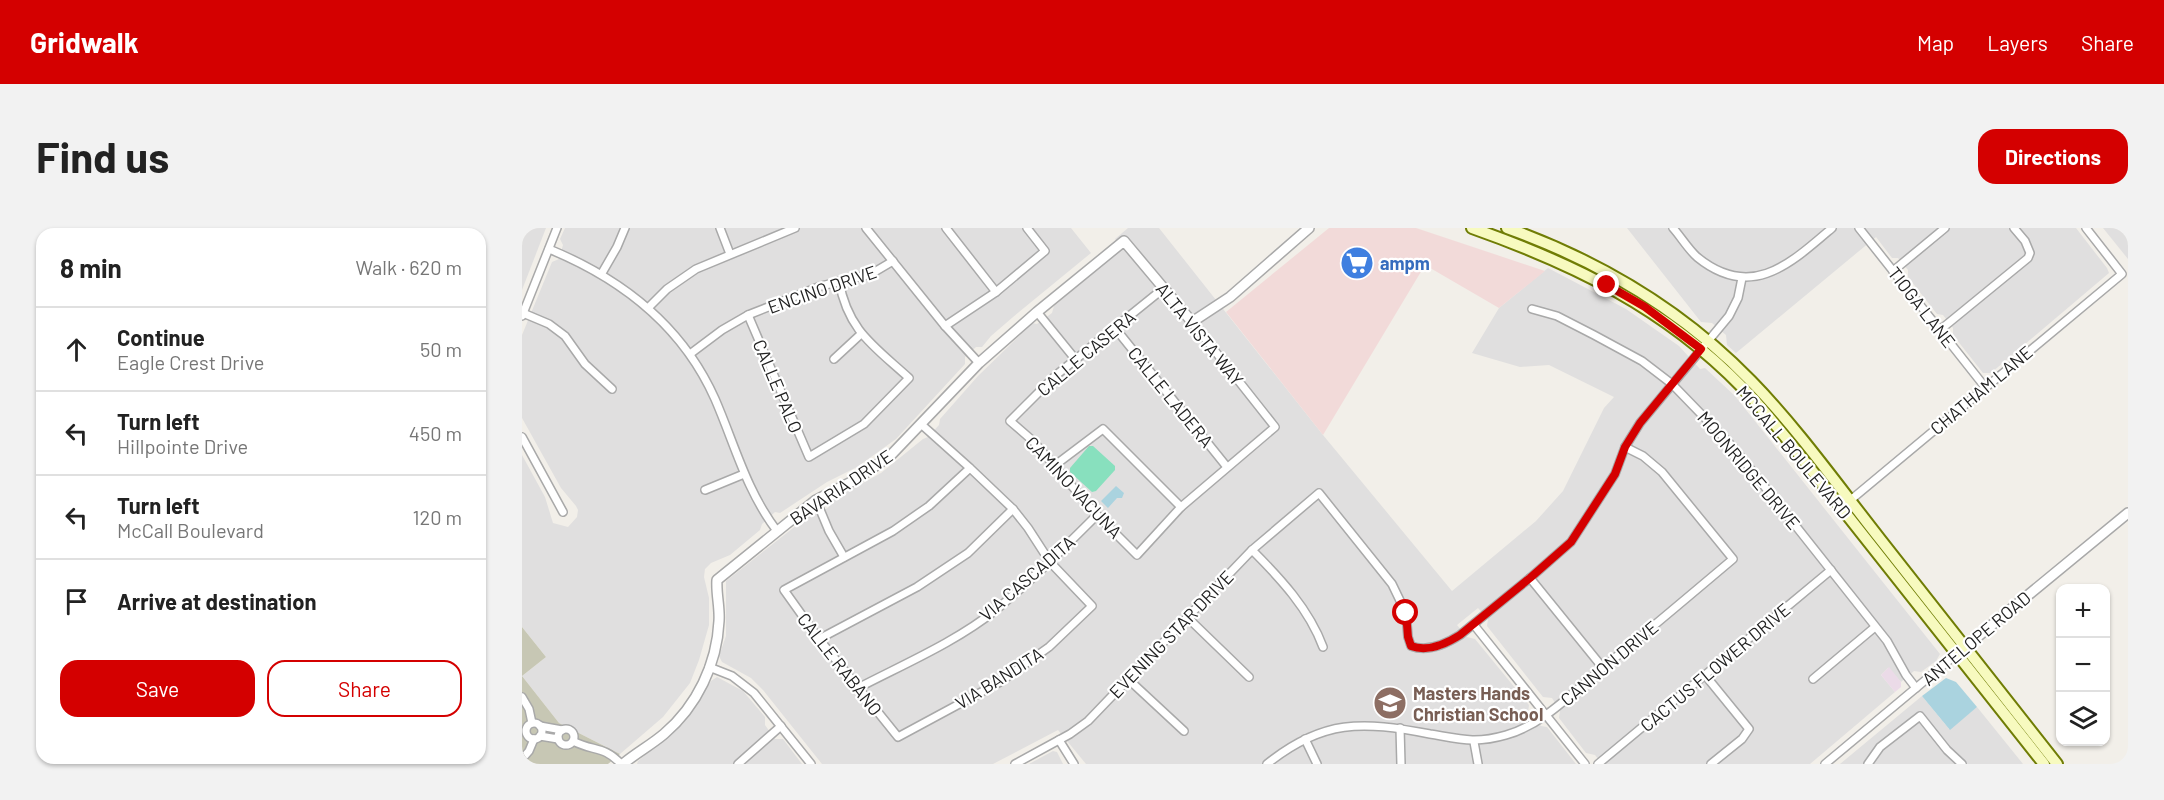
<!DOCTYPE html>
<meta charset="utf-8">
<style>
body{margin:0;font-family:Barlow,sans-serif;background:#f2f2f2;color:#222}
.controls{position:absolute;right:18px;bottom:18px;display:grid;overflow:hidden;border-radius:12px;box-shadow:0 2px 4px #0004}
.controls button{width:54px;height:54px;display:grid;place-items:center;padding:0;border:0;border-bottom:2px solid #e0e0e0;background:#fff;color:#222;font:30px sans-serif}
.stop{position:absolute;width:18px;height:18px;margin:-14px;border:4px solid #d40000;border-radius:50%;background:#fff}
.stop.end{background:#d40000;border-color:#fff;box-shadow:0 2px 6px #0008}
.list{margin:0;padding:0;list-style:none}
h2{display:flex;justify-content:space-between;align-items:center;height:78px;margin:0;padding:0 24px;font-size:26px}
h2 small{font-size:20px;font-weight:400;color:#767676}
.list li{display:grid;grid-template-columns:39px 1fr auto;gap:18px;align-items:center;box-sizing:border-box;height:84px;padding:0 24px;border-top:2px solid #e0e0e0}
.list b{display:block;font-size:22px;white-space:nowrap}
.list p{margin:0;font-size:20px;white-space:nowrap;color:#767676}
.list em{font-size:20px;font-style:normal;color:#767676}
.actions{display:flex;gap:12px;padding:18px 24px}
.actions a{flex:1;padding:14px 0;border:2px solid #d40000;border-radius:18px;text-align:center;font-size:21px;color:#d40000}
.actions .main{background:#d40000;color:#fff}
.icon{flex:none;width:33px;height:33px;fill:none;stroke:currentColor;stroke-width:2;stroke-linecap:round;stroke-linejoin:round}
.map{position:relative;flex:none;width:1606px;height:536px;overflow:hidden;border-radius:18px}
header{display:flex;align-items:center;gap:36px;box-sizing:border-box;height:84px;padding:0 30px;background:#d40000;color:#fff}
header strong{font-size:28px}
nav{display:flex;gap:33px;margin-inline-start:auto;font-size:21px}
.intro{display:flex;align-items:center;justify-content:space-between;box-sizing:border-box;height:144px;padding:0 36px}
h1{margin:0;font-size:42px}
.button{padding:15px 27px;border-radius:18px;background:#d40000;color:#fff;font-size:21px;font-weight:700}
main{display:flex;gap:36px;padding:0 36px}
aside{flex:1;background:#fff;border-radius:18px;box-shadow:0 2px 4px #0004}
.map>svg:first-child{display:block}
.residential{fill:#e0dfdf}
.commercial{fill:#f2dad9}
.industrial{fill:#ebdbe8}
.construction{fill:#c7c7b4}
.pitch{fill:#88e0be}
.water{fill:#aad3df}
.lines{fill:none;stroke-linecap:round;stroke-linejoin:round}
.minor-casing{stroke:#a9a9a9;stroke-width:10}
.tertiary-casing{stroke:#a9a9a9;stroke-width:12}
.secondary-casing{stroke:#707d05;stroke-width:14}
.minor{stroke:#fff;stroke-width:7}
.tertiary{stroke:#fff;stroke-width:9}
.secondary{stroke:#f7fabf;stroke-width:10}
.route{stroke:#d40000;stroke-width:8}
.labels{text-anchor:middle;dominant-baseline:central;stroke-width:4.5;stroke-linejoin:round;paint-order:stroke}
.shop-label{font-size:18px;font-weight:bold;fill:#366cbe;stroke:#fff;text-anchor:start}
.street-label{font-size:18px;fill:#222;stroke:#fff}
.education-label{font-size:18px;font-weight:bold;fill:#785e54;stroke:#fff;text-anchor:start}
</style>
<header>
<strong>Gridwalk</strong>
<nav><a>Map</a><a>Layers</a><a>Share</a></nav>
</header>
<div class="intro"><h1>Find us</h1><a class="button">Directions</a></div>
<main>
<aside>
<h2>8 min<small>Walk · 620 m</small></h2>
<ul class="list">
<li><svg class="icon" aria-label="ahead" viewBox="0 0 24 24"><path d="M12 20V5M6 11l6-6 6 6"/></svg><div><b>Continue</b><p>Eagle Crest Drive</p></div><em>50 m</em></li>
<li><svg class="icon" aria-label="left" viewBox="0 0 24 24"><path d="M17 20v-9H6M10 6l-5 5 5 5"/></svg><div><b>Turn left</b><p>Hillpointe Drive</p></div><em>450 m</em></li>
<li><svg class="icon" aria-label="left" viewBox="0 0 24 24"><path d="M17 20v-9H6M10 6l-5 5 5 5"/></svg><div><b>Turn left</b><p>McCall Boulevard</p></div><em>120 m</em></li>
<li><svg class="icon" aria-label="arrive" viewBox="0 0 24 24"><path d="M6 21V4h12l-3 4 3 4H6"/></svg><div><b>Arrive at destination</b></div></li>
</ul>
<div class="actions"><a class="main">Save</a><a>Share</a></div>
</aside>
<div class="map">
<svg width="1606" height="536" viewBox="0 0 1606 536">
<rect width="100%" height="100%" fill="#f2efe9"/>
<!-- residential -->
<g class="residential">
<polygon points="0,0 24,0 0,62"/>
<polygon points="43,0 549,0 569,25 497,84 469,108 460,119 454,119 443,129 443,136 374,211 335,239 305,254 258,285 253,284 240,296 238,302 208,327 189,335 183,341 182,349 187,370 187,397 177,432 168,455 141,489 98,526 37,495 0,448 24,429 0,399 0,227 23,269 31,295 46,299 55,289 56,282 54,278 39,260 0,190 0,107 30,34 37,31 41,17 38,11"/>
<polygon points="606,0 637,0 801,207 930,363 1014,293 1041,263 1082,180 1092,169 1027,137 998,139 950,125 977,80 1026,40 1104,81 1157,118 1178,141 1183,140 1213,168 1418,426 1414,433 1399,444 1392,443 1379,454 1366,440 1359,447 1373,464 1288,536 1080,536 1073,527 1064,525 1037,490 1038,483 1030,470 1021,469 965,398 966,391 956,380 935,397 945,409 953,411 1007,477 1006,484 1019,498 1025,499 1054,536 564,536 536,502 471,536 300,536 241,462 229,450 200,434 197,428 204,408 204,353 285,289 306,280 310,272 359,245 401,211 406,209 417,197 418,191 456,148 492,113 510,95 515,96 530,85 532,78 601,20 593,11"/>
<polygon points="1105,0 1554,0 1585,40 1587,45 1469,145 1461,145 1431,107 1431,100 1421,87 1415,86 1386,49 1386,42 1376,30 1370,30 1354,9 1214,125 1205,117 1204,107 1190,95 1179,94"/>
<polygon points="1581,0 1606,0 1606,31"/>
<polygon points="195,449 221,463 243,489 243,497 253,511 261,511 280,536 115,536 116,533 160,497 172,481 189,453"/>
<polygon points="1400,468 1427,501 1455,479 1501,536 1318,536"/>
<polygon points="531,523 535,524 541,536 507,536"/>
</g>
<!-- commercial -->
<polygon class="commercial" points="807,0 894,0 1023,43 977,80 903,37 801,207 704,84"/>
<!-- industrial -->
<polygon class="industrial" points="1367,439 1379,454 1379,459 1373,464 1359,447"/>
<!-- construction -->
<polygon class="construction" points="0,399 24,429 0,448 37,495 98,526 86,536 0,536"/>
<!-- pitch -->
<polygon class="pitch" points="567,218 571,218 593,238 593,242 574,263 570,264 548,244 548,240"/>
<!-- water -->
<g class="water">
<polygon points="594,258 602,265 600,270 595,270 586,280 579,273"/>
<polygon points="1424,450 1434,454 1455,479 1428,502 1400,468"/>
</g>
<g class="lines">
<defs>
<g id="minor">
<polyline points="198,0 208,26"/>
<polyline points="344,0 423,98 457,135"/>
<polyline points="424,0 474,64"/>
<path d="M1151 0C1159 9 1166 21 1175 29 1229 73 1268 36 1310 0"/>
<polyline points="1337,0 1463,159"/>
<path d="M27 21C100 51 160 97 193 171 213 217 224 262 255 303"/>
<polyline points="1371,43 1423,0"/>
<polyline points="80,45 95,19 103,0"/>
<polyline points="642,60 533,148 488,193 511,213 575,287 615,327 659,279 753,199 670,94"/>
<polyline points="126,80 145,61 174,41 273,0"/>
<polyline points="1010,81 1035,88 1072,107 1120,133 1150,156 1212,220 1365,413 1384,447 1394,460"/>
<polyline points="515,84 554,132"/>
<polyline points="1,85 27,96 43,108 63,136 90,161"/>
<path d="M226 87 287 229 342 196 387 150C352 118 326 103 317 53"/>
<polyline points="0,88 35,0"/>
<polyline points="423,98 474,64 523,23 505,0"/>
<polyline points="593,100 705,239"/>
<polyline points="1418,102 1506,30 1508,25 1503,13 1492,0"/>
<polyline points="168,126 200,102 226,87 299,58 349,46 371,33"/>
<polyline points="312,131 339,106"/>
<polyline points="400,197 448,240 491,281 506,300 528,334 570,378 527,419 478,454 376,509 297,411 262,362 371,303 407,278 448,240"/>
<polyline points="0,209 41,284"/>
<polyline points="532,238 581,201 659,279"/>
<polyline points="183,262 222,246"/>
<polyline points="294,272 307,303 322,329"/>
<polyline points="1319,280 1600,46 1564,0"/>
<path d="M730 322C758 350 787 381 801 419"/>
<polyline points="1008,350 1081,440"/>
<polyline points="665,389 727,449"/>
<polyline points="952,397 1063,536"/>
<polyline points="297,411 395,359 446,325 491,281"/>
<polyline points="187,439 210,448 232,465 289,536"/>
<polyline points="1183,447 1227,501 1220,511 1189,536"/>
<polyline points="606,451 662,503"/>
<polyline points="1291,451 1353,399"/>
<path d="M336 460C382 436 434 414 475 381 510 352 543 319 575 287"/>
<polyline points="0,469 7,481 10,495"/>
<circle cx="12" cy="503" r="8"/>
<polyline points="18,498 40,502"/>
<polyline points="878,500 879,536"/>
<circle cx="44" cy="509" r="8"/>
<polyline points="18,508 36,511"/>
<polyline points="783,511 795,536"/>
<polyline points="537,512 552,536"/>
<path d="M51 513C72 524 81 517 99 536"/>
<polyline points="952,514 956,536"/>
<polyline points="0,531 7,523 12,511"/>
<polyline points="216,536 259,498"/>
<path d="M493 536 548 506 566 493 730 322 797 265 870 356 884 385 886 409 889 418C905 424 924 416 938 407L1008 350 1049 314 1093 246 1103 219 1118 195 1207 88 1216 70 1220 50"/>
<path d="M745 536C801 491 840 493 908 506 938 511 953 516 984 507 1020 497 1049 466 1077 443 1122 406 1166 369 1211 331L1140 244 1121 228 1103 219"/>
<polyline points="1076,536 1309,342"/>
<polyline points="1303,536 1437,424"/>
<polyline points="1346,536 1358,519 1398,488 1425,522 1440,536"/>
<polyline points="1604,536 1606,535"/>
</g>
<g id="tertiary">
<polyline points="1443,419 1606,285"/>
<path d="M101 536C114 525 129 517 142 506 175 478 195 436 197 393 198 379 194 366 195 352L294 272 333 252 369 227 457 135 515 84 602 13 670 94 708 69 787 0"/>
</g>
<g id="secondary">
<path d="M950 0C1052 36 1143 80 1220 159 1236 175 1250 193 1265 211L1522 536"/>
<path d="M985 0C1077 33 1161 83 1229 153 1275 200 1317 259 1358 311 1417 386 1476 461 1535 536"/>
</g>
</defs>
<!-- minor casing -->
<use href="#minor" class="minor-casing"/>
<!-- tertiary casing -->
<use href="#tertiary" class="tertiary-casing"/>
<!-- secondary casing -->
<use href="#secondary" class="secondary-casing"/>
<!-- minor -->
<use href="#minor" class="minor"/>
<!-- tertiary -->
<use href="#tertiary" class="tertiary"/>
<!-- secondary -->
<use href="#secondary" class="secondary"/>
</g>
<g class="lines">
<!-- route -->
<path class="route" d="M884 385 886 409 889 418C905 424 924 416 938 407L1008 350 1049 314 1093 246 1103 219 1118 195 1179 121 1123 79 1085 57"/>
</g>
<!-- icons -->
<defs>
<symbol id="supermarket-disc" viewBox="-11 -11 22 22"><circle r="9.5" fill="#3f7fe0" stroke="#fff"/><path d="M-6-5.5h2.5l.6 2H6L4.5 2H-2.5L-4.4-4H-6ZM-1.5 3.2a1.3 1.3 0 1 0 .1 0ZM3 3.2a1.3 1.3 0 1 0 .1 0Z" fill="#fff"/></symbol>
<symbol id="school-disc" viewBox="-11 -11 22 22"><circle r="9.5" fill="#8d6e63" stroke="#fff"/><path d="M0-5L7-2L0 1L-7-2ZM-4 1L0 2.5L4 1V4Q0 6-4 4Z" fill="#fff"/></symbol>
</defs>
<g fill-rule="evenodd">
<use href="#supermarket-disc" x="816" y="16" width="38" height="38"/>
<use href="#school-disc" x="849" y="456" width="38" height="38"/>
</g>
<g class="labels">
<!-- shop labels -->
<g class="shop-label">
<text x="858" y="35">ampm</text>
</g>
<!-- street labels -->
<g class="street-label">
<text transform="translate(300 61) rotate(-19)">ENCINO DRIVE</text>
<text transform="translate(1400 79) rotate(52)">TIOGA LANE</text>
<text transform="translate(678 106) rotate(51)">ALTA VISTA WAY</text>
<text transform="translate(564 125) rotate(-40)">CALLE CASERA</text>
<text transform="translate(256 158) rotate(67)">CALLE PALO</text>
<text transform="translate(1459 162) rotate(-40)">CHATHAM LANE</text>
<text transform="translate(649 169) rotate(51)">CALLE LADERA</text>
<text transform="translate(1272 224) rotate(50)">MCCALL BOULEVARD</text>
<text transform="translate(1227 242) rotate(50)">MOONRIDGE DRIVE</text>
<text transform="translate(319 259) rotate(-34)">BAVARIA DRIVE</text>
<text transform="translate(552 259) rotate(47)">CAMINO VACUNA</text>
<text transform="translate(505 350) rotate(-41)">VIA CASCADITA</text>
<text transform="translate(649 406) rotate(-46)">EVENING STAR DRIVE</text>
<text transform="translate(1454 410) rotate(-40)">ANTELOPE ROAD</text>
<text transform="translate(1087 435) rotate(-40)">CANNON DRIVE</text>
<text transform="translate(318 436) rotate(52)">CALLE RABANO</text>
<text transform="translate(1193 439) rotate(-40)">CACTUS FLOWER DRIVE</text>
<text transform="translate(477 450) rotate(-32)">VIA BANDITA</text>
</g>
<!-- education labels -->
<g class="education-label">
<text x="891" y="465">Masters Hands<tspan x="891" dy="21">Christian School</tspan></text>
</g>
</g>
</svg>
<div class="controls">
<button>+</button>
<button>−</button>
<button><svg class="icon" aria-label="layers" viewBox="0 0 24 24"><path d="M12 4l9 5-9 5-9-5zM3 14l9 5 9-5"/></svg></button>
</div>
<div class="stop" style="left:884px;top:385px"></div>
<div class="stop end" style="left:1085px;top:57px"></div>
</div>
</main>
